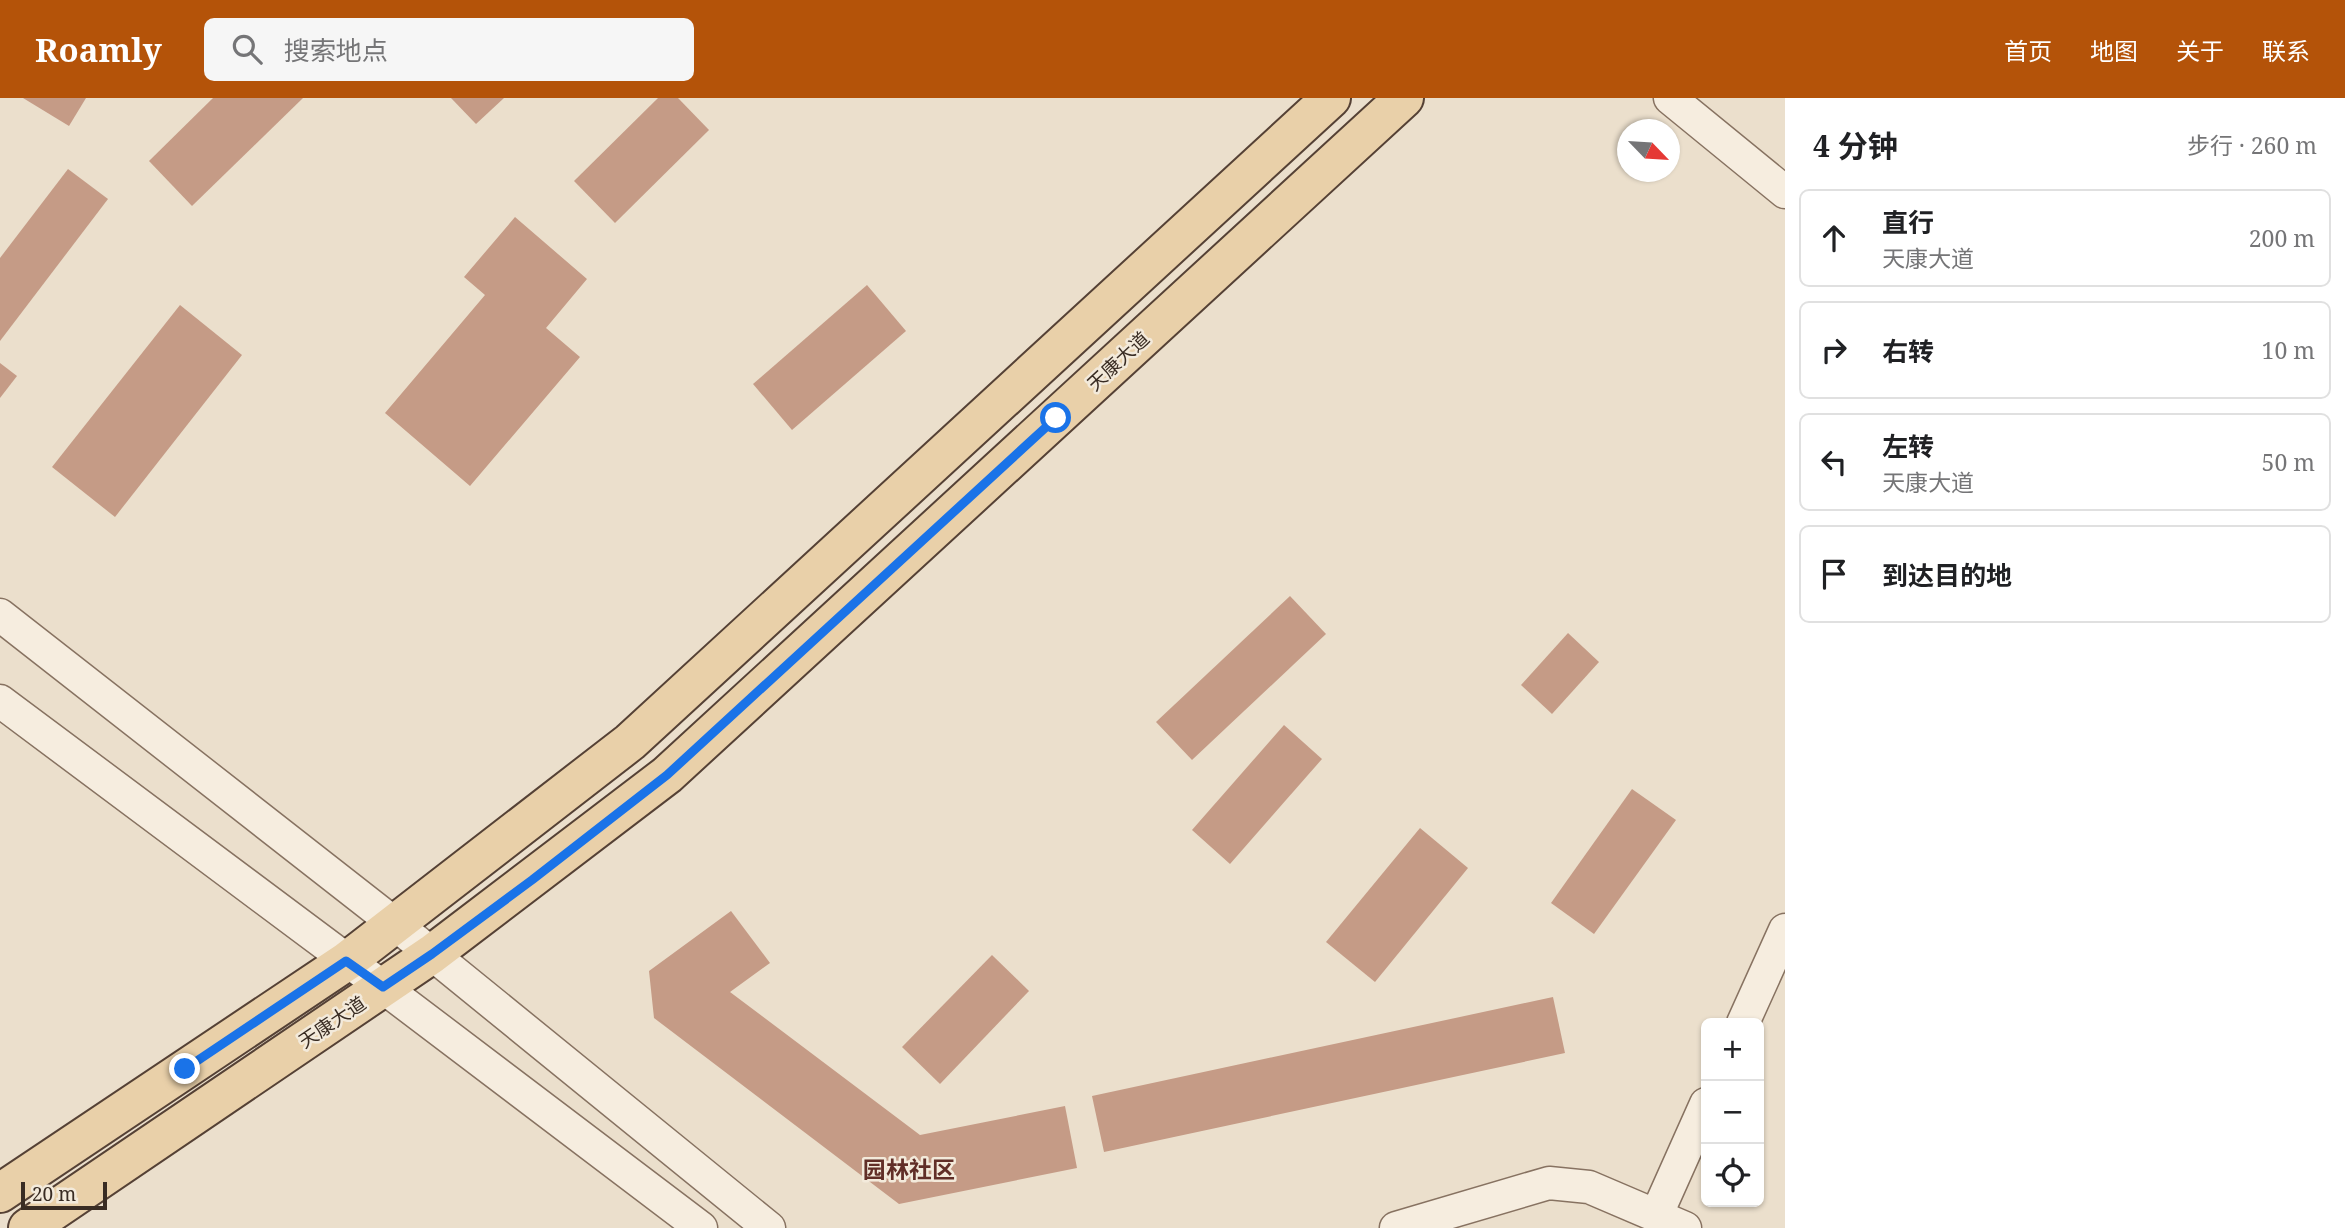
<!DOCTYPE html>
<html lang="zh">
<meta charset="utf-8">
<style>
body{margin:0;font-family:"Noto Serif","Noto Sans SC",serif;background:#f6f6f6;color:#202124}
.controls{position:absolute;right:21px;bottom:21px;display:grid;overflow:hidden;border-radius:10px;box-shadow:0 2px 5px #0004}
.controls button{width:63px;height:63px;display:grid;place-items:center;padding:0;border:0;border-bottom:2px solid #e0e0e0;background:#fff;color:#202124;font:35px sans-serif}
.compass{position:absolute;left:1617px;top:21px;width:63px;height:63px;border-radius:50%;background:#fff;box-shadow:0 2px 5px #0004;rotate:115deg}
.scale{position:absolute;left:21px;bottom:18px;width:86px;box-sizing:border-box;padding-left:7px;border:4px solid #392c23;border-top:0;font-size:19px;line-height:24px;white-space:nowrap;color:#392c23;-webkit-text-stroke:5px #f3eadb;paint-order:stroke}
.stop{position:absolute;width:21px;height:21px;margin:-16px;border:5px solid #1a73e8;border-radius:50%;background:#fff}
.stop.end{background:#1a73e8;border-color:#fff;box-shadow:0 2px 7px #0008}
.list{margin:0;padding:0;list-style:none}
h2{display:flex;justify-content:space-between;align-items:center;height:91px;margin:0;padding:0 28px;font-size:30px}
h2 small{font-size:23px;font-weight:400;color:#757577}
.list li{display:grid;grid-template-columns:46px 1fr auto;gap:21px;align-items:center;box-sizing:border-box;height:98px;margin:0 14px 14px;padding:0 14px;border:2px solid #e0e0e0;border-radius:10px}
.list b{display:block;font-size:26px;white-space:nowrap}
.list p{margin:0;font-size:23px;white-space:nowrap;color:#757577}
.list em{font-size:23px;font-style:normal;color:#757577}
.icon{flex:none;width:38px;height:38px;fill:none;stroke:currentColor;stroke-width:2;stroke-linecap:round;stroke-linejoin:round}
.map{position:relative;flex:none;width:1785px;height:1130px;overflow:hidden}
header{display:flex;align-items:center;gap:42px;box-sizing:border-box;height:98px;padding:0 35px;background:#b45309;color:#fff}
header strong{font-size:33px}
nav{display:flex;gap:38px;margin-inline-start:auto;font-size:24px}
.search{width:490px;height:63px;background:#f6f6f6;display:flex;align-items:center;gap:18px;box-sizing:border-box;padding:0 24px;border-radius:10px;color:#757577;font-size:26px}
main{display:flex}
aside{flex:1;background:#fff}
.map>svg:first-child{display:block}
.building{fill:#c59b86}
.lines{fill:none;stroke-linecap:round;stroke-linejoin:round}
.minor-casing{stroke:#877261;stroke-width:35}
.major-casing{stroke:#554135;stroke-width:42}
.minor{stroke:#f6eddf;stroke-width:32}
.major{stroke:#e9d0a9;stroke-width:38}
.route{stroke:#1a73e8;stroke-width:9}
.labels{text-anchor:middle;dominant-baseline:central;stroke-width:5;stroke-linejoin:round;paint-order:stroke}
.street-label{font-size:19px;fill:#392c23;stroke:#f3eadb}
.quarter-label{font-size:23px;font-weight:bold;fill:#612e27;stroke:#f3eadb}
</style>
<header>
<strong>Roamly</strong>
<div class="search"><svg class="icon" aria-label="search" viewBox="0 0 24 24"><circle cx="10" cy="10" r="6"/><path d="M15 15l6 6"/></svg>搜索地点</div>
<nav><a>首页</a><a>地图</a><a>关于</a><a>联系</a></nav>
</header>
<main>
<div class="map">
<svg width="1785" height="1130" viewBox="0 0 1785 1130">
<rect width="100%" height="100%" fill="#ebdfcc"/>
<!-- building -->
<g class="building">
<polygon points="23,0 86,0 69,28"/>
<polygon points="213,0 303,0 192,108 149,63"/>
<polygon points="451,0 504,0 476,26"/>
<polygon points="658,0 678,0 709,32 615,125 574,83"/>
<polygon points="68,71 108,101 0,243 0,160"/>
<polygon points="515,119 587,181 546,230 580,259 470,388 385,315 485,197 464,179"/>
<polygon points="867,187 906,233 792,332 753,286"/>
<polygon points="180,207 242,257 115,419 52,369"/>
<polygon points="0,265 17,278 0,300"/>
<polygon points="1290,498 1326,536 1192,662 1156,624"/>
<polygon points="1568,535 1599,564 1552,616 1521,587"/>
<polygon points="1284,627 1322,661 1230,766 1192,732"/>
<polygon points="1632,691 1676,722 1594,836 1551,805"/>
<polygon points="1420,730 1468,770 1375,884 1326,844"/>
<polygon points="731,813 770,865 730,894 920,1037 1065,1008 1077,1070 899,1106 654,920 649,873"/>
<polygon points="992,857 1029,893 940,986 902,949"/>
<polygon points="1553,899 1565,955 1104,1054 1092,998"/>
</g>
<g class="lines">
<defs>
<g id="minor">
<polyline points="1670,0 1785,94"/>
<polyline points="0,517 395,826 769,1130"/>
<polyline points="0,603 383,889 701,1130"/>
<polyline points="1743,925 1785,832"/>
<polyline points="1656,1118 1706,1006"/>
<polyline points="1396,1130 1549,1085 1589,1089 1685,1130"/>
</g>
<g id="major">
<polyline points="0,1095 347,863 630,644 1331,0"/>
<polyline points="28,1130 432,856 667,677 1404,0"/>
</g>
</defs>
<!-- minor casing -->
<use href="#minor" class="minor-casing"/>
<!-- major casing -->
<use href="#major" class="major-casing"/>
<!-- minor -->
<use href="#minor" class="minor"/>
<!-- major -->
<use href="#major" class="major"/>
</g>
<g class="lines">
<!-- route -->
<polyline class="route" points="185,971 346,863 383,889 432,856 532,782 667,677 1056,320"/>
</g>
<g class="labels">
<!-- street labels -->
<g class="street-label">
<text transform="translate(1118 263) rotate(-43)">天康大道</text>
<text transform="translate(332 924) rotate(-34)">天康大道</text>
</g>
<!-- quarter labels -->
<g class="quarter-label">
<text x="909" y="1071">园林社区</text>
</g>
</g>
</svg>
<div class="controls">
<button>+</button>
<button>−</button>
<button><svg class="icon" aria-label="locate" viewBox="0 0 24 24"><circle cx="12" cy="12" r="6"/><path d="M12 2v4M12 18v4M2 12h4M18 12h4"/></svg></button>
</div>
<svg class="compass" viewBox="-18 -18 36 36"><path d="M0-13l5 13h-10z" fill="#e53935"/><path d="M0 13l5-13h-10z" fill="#757577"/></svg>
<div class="scale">20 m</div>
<div class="stop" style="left:1056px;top:320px"></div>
<div class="stop end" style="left:185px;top:971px"></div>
</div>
<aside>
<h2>4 分钟<small>步行 · 260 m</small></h2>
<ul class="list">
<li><svg class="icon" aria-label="ahead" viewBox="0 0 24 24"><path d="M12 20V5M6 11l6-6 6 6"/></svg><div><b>直行</b><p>天康大道</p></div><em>200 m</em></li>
<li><svg class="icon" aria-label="right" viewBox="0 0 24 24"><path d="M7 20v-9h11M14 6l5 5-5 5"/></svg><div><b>右转</b></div><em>10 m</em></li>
<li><svg class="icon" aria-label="left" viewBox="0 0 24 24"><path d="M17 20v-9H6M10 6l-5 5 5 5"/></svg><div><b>左转</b><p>天康大道</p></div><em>50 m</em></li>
<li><svg class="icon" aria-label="arrive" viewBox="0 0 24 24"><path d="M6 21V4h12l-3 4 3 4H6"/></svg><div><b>到达目的地</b></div></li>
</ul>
</aside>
</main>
